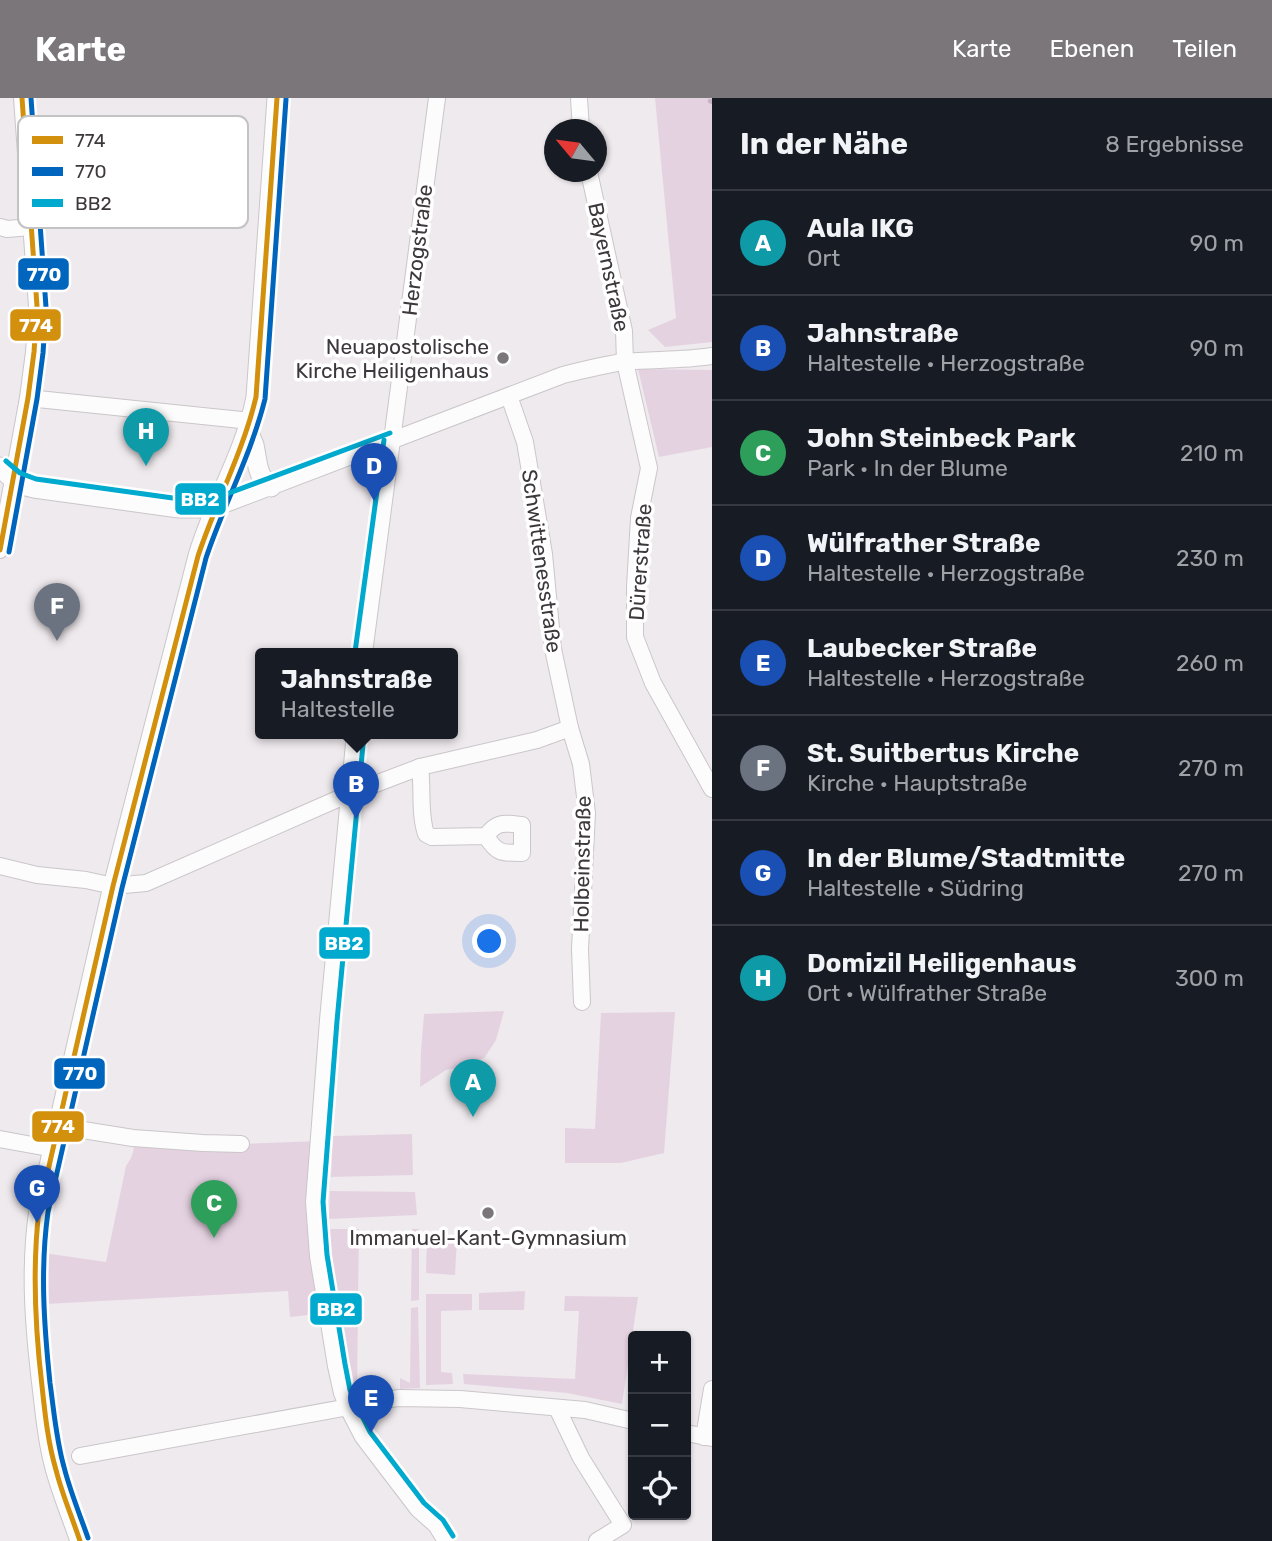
<!DOCTYPE html>
<html lang="de">
<meta charset="utf-8">
<style>
body{margin:0;font-family:Rubik,sans-serif;background:#20242c;color:#f1f3f6}
.controls{position:absolute;right:21px;bottom:21px;display:grid;overflow:hidden;border-radius:7px;box-shadow:0 2px 5px #0004}
.controls button{width:63px;height:63px;display:grid;place-items:center;padding:0;border:0;border-bottom:2px solid #363941;background:#171b24;color:#f1f3f6;font:35px sans-serif}
.compass{position:absolute;left:544px;top:21px;width:63px;height:63px;border-radius:50%;background:#171b24;box-shadow:0 2px 5px #0004;rotate:299deg}
.you{position:absolute;left:490px;top:844px;width:24px;height:24px;margin:-18px;border:5px solid #fff;border-radius:50%;background:#1a73e8;box-shadow:0 0 0 10px #1a73e833}
.badge{display:grid;place-items:center;width:46px;height:46px;border-radius:50%;background:#7b767a;color:#fff;font-size:23px;font-weight:700}
.pin{position:absolute;translate:-50% -58px;filter:drop-shadow(0 2px 4px #0008)}
.pin::after{content:'';position:absolute;top:37px;width:24px;height:21px;background:inherit;clip-path:polygon(0 0,100% 0,50% 100%)}
.popup{position:absolute;left:255px;top:550px;width:203px;height:91px;box-sizing:border-box;display:grid;place-content:center;border-radius:7px;background:#171b24;filter:drop-shadow(0 2px 5px #0005);font-size:23px;white-space:nowrap;color:#9ea1a6}
.popup b{font-size:26px;color:#f1f3f6}
.popup::after{content:'';position:absolute;left:50%;top:100%;margin-left:-14px;border:14px solid transparent;border-top-color:#171b24}
.list{margin:0;padding:0;list-style:none}
h2{display:flex;justify-content:space-between;align-items:center;height:91px;margin:0;padding:0 28px;font-size:30px}
h2 small{font-size:23px;font-weight:400;color:#9ea1a6}
.list li{display:grid;grid-template-columns:46px 1fr auto;gap:21px;align-items:center;box-sizing:border-box;height:105px;padding:0 28px;border-top:2px solid #363941}
.list b{display:block;font-size:26px;white-space:nowrap}
.list p{margin:0;font-size:23px;white-space:nowrap;color:#9ea1a6}
.list em{font-size:23px;font-style:normal;color:#9ea1a6}
.icon{flex:none;width:38px;height:38px;fill:none;stroke:currentColor;stroke-width:2;stroke-linecap:round;stroke-linejoin:round}
.map{position:relative;flex:none;width:712px;height:1443px;overflow:hidden}
header{display:flex;align-items:center;gap:42px;box-sizing:border-box;height:98px;padding:0 35px;background:#7b767a;color:#fff}
header strong{font-size:33px}
nav{display:flex;gap:38px;margin-inline-start:auto;font-size:24px}
main{display:flex}
aside{flex:1;background:#171b24}
.map>svg:first-child{display:block}
.green{fill:#e5d2e1}
.lines{fill:none;stroke-linecap:round;stroke-linejoin:round}
.stream{stroke:#c9b0c5;stroke-width:4.5}
.minor-casing{stroke:#cac6c9;stroke-width:18}
.tertiary-casing{stroke:#cac6c9;stroke-width:21}
.minor{stroke:#fdfcfc;stroke-width:16}
.tertiary{stroke:#fdfcfc;stroke-width:19}
.bus-1-casing{stroke:#fff;stroke-width:10}
.bus-2-casing{stroke:#fff;stroke-width:10}
.bus-3-casing{stroke:#fff;stroke-width:10}
.bus-1{stroke:#d2900c;stroke-width:5}
.bus-2{stroke:#0065bd;stroke-width:5}
.bus-3{stroke:#00a9ce;stroke-width:5}
.poi-dot{fill:#7b767a;stroke:#fff;stroke-width:2.5}
.labels{text-anchor:middle;dominant-baseline:central;stroke-width:7;stroke-linejoin:round;paint-order:stroke}
.street-label{font-size:21px;fill:#3c383b;stroke:#fff}
.poi-label{font-size:21px;fill:#3c383b;stroke:#fff;text-anchor:end}
.key{fill:#fff;stroke:#c4c3c4;stroke-width:2}
.key-label{font-size:19px;fill:#3c383b}
.line-badge{stroke:#fff;stroke-width:2.5}
.badge-label{font-size:19px;text-anchor:middle;font-weight:bold;fill:#fff}
</style>
<header>
<strong>Karte</strong>
<nav><a>Karte</a><a>Ebenen</a><a>Teilen</a></nav>
</header>
<main>
<div class="map">
<svg width="712" height="1443" viewBox="0 0 712 1443">
<rect width="100%" height="100%" fill="#efeaee"/>
<!-- green -->
<g class="green">
<polygon points="655,0 712,0 712,244 665,249 648,232 676,220"/>
<polygon points="638,271 712,272 712,349 659,359"/>
<polygon points="504,913 496,942 485,959 473,966 446,972 420,989 421,954 424,916"/>
<polygon points="675,914 664,1055 621,1065 565,1065 565,1030 595,1031 601,915"/>
<polygon points="412,1036 413,1077 331,1079 333,1038"/>
<path d="M133 1040 241 1046 319 1043 327 1215 290 1219 288 1193 45 1206 44 1155 106 1164 126 1068C133 1058 135 1052 133 1040Z"/>
<polygon points="330,1093 415,1094 417,1117 329,1121"/>
<polygon points="329,1131 359,1131 358,1200 335,1200"/>
<polygon points="412,1131 419,1131 419,1202 411,1203"/>
<polygon points="427,1140 457,1141 455,1177 426,1175"/>
<polygon points="525,1193 524,1212 479,1212 479,1195"/>
<polygon points="426,1196 472,1196 472,1212 441,1213 441,1274 452,1275 453,1286 426,1287"/>
<polygon points="565,1198 638,1199 622,1306 567,1295 464,1286 463,1276 575,1281 579,1213 564,1213"/>
<path d="M358 1208 357 1293C345 1274 342 1232 339 1209Z"/>
<polygon points="418,1209 420,1290 400,1291 400,1280 410,1285 411,1210"/>
</g>
<g class="lines">
<!-- stream -->
<polyline class="stream" points="710,3 712,4"/>
<defs>
<g id="minor">
<polyline points="579,0 581,32"/>
<polyline points="589,74 624,233 625,264 649,370 639,420 635,489 635,539 653,585 712,691"/>
<polyline points="0,129 7,131 31,129"/>
<polyline points="509,298 525,344 544,456 553,551 570,630 581,666 587,715 580,851 582,904"/>
<polyline points="28,300 251,323"/>
<path d="M215 410 563 277C583 272 603 267 623 264 653 261 682 263 712 258"/>
<polyline points="0,452 28,300 34,254 37,208 22,0"/>
<polyline points="364,555 437,0"/>
<polyline points="355,635 328,922 314,1104 318,1158 336,1268 342,1295 348,1310 363,1339 418,1411 436,1427 446,1443"/>
<path d="M420 669C423 691 419 715 426 736L432 739 486 738C497 756 502 755 522 755V727C504 725 497 723 486 738"/>
<polyline points="0,768 37,777 86,782 113,788 146,785 349,696 420,669 537,642 570,630"/>
<polyline points="58,1028 133,1040 203,1045 241,1046"/>
<polyline points="0,1041 54,1051"/>
<polyline points="557,1310 581,1360 623,1427 597,1443"/>
<polyline points="686,1335 712,1340"/>
<polyline points="704,1339 712,1291"/>
<polyline points="80,1358 398,1300 460,1301 585,1312 633,1323"/>
</g>
<g id="tertiary">
<polyline points="248,333 254,347 258,369 261,378 271,389"/>
<path d="M0 369C11 380 18 387 34 390L179 410H215"/>
<path d="M80 1443C71 1416 59 1389 53 1362 47 1338 45 1313 42 1288 35 1230 30 1170 39 1112L113 788 198 458C214 403 245 356 256 299L277 0"/>
</g>
</defs>
<!-- minor casing -->
<use href="#minor" class="minor-casing"/>
<!-- tertiary casing -->
<use href="#tertiary" class="tertiary-casing"/>
<!-- minor -->
<use href="#minor" class="minor"/>
<!-- tertiary -->
<use href="#tertiary" class="tertiary"/>
<defs>
<g id="bus-1">
<polyline points="0,452 28,300 34,254 37,208 22,0"/>
<path d="M80 1443C72 1419 62 1396 56 1372 48 1345 45 1316 42 1288 35 1229 32 1171 39 1112L113 788 198 458C216 404 243 354 256 299L277 0"/>
</g>
<g id="bus-2">
<polyline points="9,454 37,301 43,255 46,209 31,0"/>
<path d="M88 1440C80 1417 70 1393 64 1369 56 1341 54 1313 50 1285 44 1227 40 1171 48 1114L122 790 206 460C224 406 251 357 265 301L286 1"/>
</g>
<g id="bus-3">
<polyline points="6,363 20,375 36,381 180,401 213,401 390,335"/>
<polyline points="355,554 384,342"/>
<polyline points="364,636 337,923 323,1104 327,1157 345,1266 350,1292 356,1306 370,1334 424,1405 443,1422 453,1438"/>
</g>
</defs>
<!-- bus-1 casing -->
<use href="#bus-1" class="bus-1-casing"/>
<!-- bus-2 casing -->
<use href="#bus-2" class="bus-2-casing"/>
<!-- bus-3 casing -->
<use href="#bus-3" class="bus-3-casing"/>
<!-- bus-1 -->
<use href="#bus-1" class="bus-1"/>
<!-- bus-2 -->
<use href="#bus-2" class="bus-2"/>
<!-- bus-3 -->
<use href="#bus-3" class="bus-3"/>
</g>
<!-- markers -->
<g class="poi-dot">
<circle cx="503" cy="260" r="7"/>
<circle cx="488" cy="1115" r="7"/>
</g>
<g class="labels">
<!-- street labels -->
<g class="street-label">
<text transform="translate(417 152) rotate(-83)">Herzogstraße</text>
<text transform="translate(609 169) rotate(78)">Bayernstraße</text>
<text transform="translate(542 463) rotate(82)">Schwittenesstraße</text>
<text transform="translate(640 464) rotate(-86)">Dürerstraße</text>
<text transform="translate(582 766) rotate(-89)">Holbeinstraße</text>
</g>
<!-- poi labels -->
<g class="poi-label">
<text x="489" y="248">Neuapostolische<tspan x="489" dy="24">Kirche Heiligenhaus</tspan></text>
<text x="488" y="1139" text-anchor="middle">Immanuel-Kant-Gymnasium</text>
</g>
</g>
<!-- legend -->
<rect x="18" y="18" width="230" height="112" rx="10" class="key"/>
<rect x="32" y="38" width="31" height="8" fill="#d2900c"/>
<rect x="32" y="69" width="31" height="9" fill="#0065bd"/>
<rect x="32" y="101" width="31" height="8" fill="#00a9ce"/>
<g class="key-label">
<text x="75" y="49">774</text>
<text x="75" y="80">770</text>
<text x="75" y="112">BB2</text>
</g>
<g class="line-badge">
<rect x="17" y="159" width="53" height="34" rx="7" fill="#0065bd"/>
<rect x="9" y="210" width="53" height="34" rx="7" fill="#d2900c"/>
<rect x="174" y="384" width="53" height="34" rx="7" fill="#00a9ce"/>
<rect x="318" y="828" width="53" height="34" rx="7" fill="#00a9ce"/>
<rect x="53" y="959" width="53" height="33" rx="7" fill="#0065bd"/>
<rect x="31" y="1012" width="54" height="33" rx="7" fill="#d2900c"/>
<rect x="309" y="1194" width="54" height="34" rx="7" fill="#00a9ce"/>
</g>
<g class="badge-label">
<text x="44" y="183">770</text>
<text x="36" y="234">774</text>
<text x="200" y="408">BB2</text>
<text x="344" y="852">BB2</text>
<text x="80" y="982">770</text>
<text x="58" y="1035">774</text>
<text x="336" y="1218">BB2</text>
</g>
</svg>
<div class="controls">
<button>+</button>
<button>−</button>
<button><svg class="icon" aria-label="locate" viewBox="0 0 24 24"><circle cx="12" cy="12" r="6"/><path d="M12 2v4M12 18v4M2 12h4M18 12h4"/></svg></button>
</div>
<svg class="compass" viewBox="-18 -18 36 36"><path d="M0-13l5 13h-10z" fill="#e53935"/><path d="M0 13l5-13h-10z" fill="#9ea1a6"/></svg>
<div class="you"></div>
<div class="pin badge" style="left:473px;top:1019px;background:#0f9aa8">A</div>
<div class="pin badge" style="left:356px;top:721px;background:#1a4fb4">B</div>
<div class="popup"><b>Jahnstraße</b>Haltestelle</div>
<div class="pin badge" style="left:214px;top:1140px;background:#2e9e5b">C</div>
<div class="pin badge" style="left:374px;top:403px;background:#1a4fb4">D</div>
<div class="pin badge" style="left:371px;top:1335px;background:#1a4fb4">E</div>
<div class="pin badge" style="left:57px;top:543px;background:#6b7280">F</div>
<div class="pin badge" style="left:37px;top:1125px;background:#1a4fb4">G</div>
<div class="pin badge" style="left:146px;top:368px;background:#0f9aa8">H</div>
</div>
<aside>
<h2>In der Nähe<small>8 Ergebnisse</small></h2>
<ul class="list">
<li><span class="badge" style="background:#0f9aa8">A</span><div><b>Aula IKG</b><p>Ort</p></div><em>90 m</em></li>
<li><span class="badge" style="background:#1a4fb4">B</span><div><b>Jahnstraße</b><p>Haltestelle · Herzogstraße</p></div><em>90 m</em></li>
<li><span class="badge" style="background:#2e9e5b">C</span><div><b>John Steinbeck Park</b><p>Park · In der Blume</p></div><em>210 m</em></li>
<li><span class="badge" style="background:#1a4fb4">D</span><div><b>Wülfrather Straße</b><p>Haltestelle · Herzogstraße</p></div><em>230 m</em></li>
<li><span class="badge" style="background:#1a4fb4">E</span><div><b>Laubecker Straße</b><p>Haltestelle · Herzogstraße</p></div><em>260 m</em></li>
<li><span class="badge" style="background:#6b7280">F</span><div><b>St. Suitbertus Kirche</b><p>Kirche · Hauptstraße</p></div><em>270 m</em></li>
<li><span class="badge" style="background:#1a4fb4">G</span><div><b>In der Blume/Stadtmitte</b><p>Haltestelle · Südring</p></div><em>270 m</em></li>
<li><span class="badge" style="background:#0f9aa8">H</span><div><b>Domizil Heiligenhaus</b><p>Ort · Wülfrather Straße</p></div><em>300 m</em></li>
</ul>
</aside>
</main>
